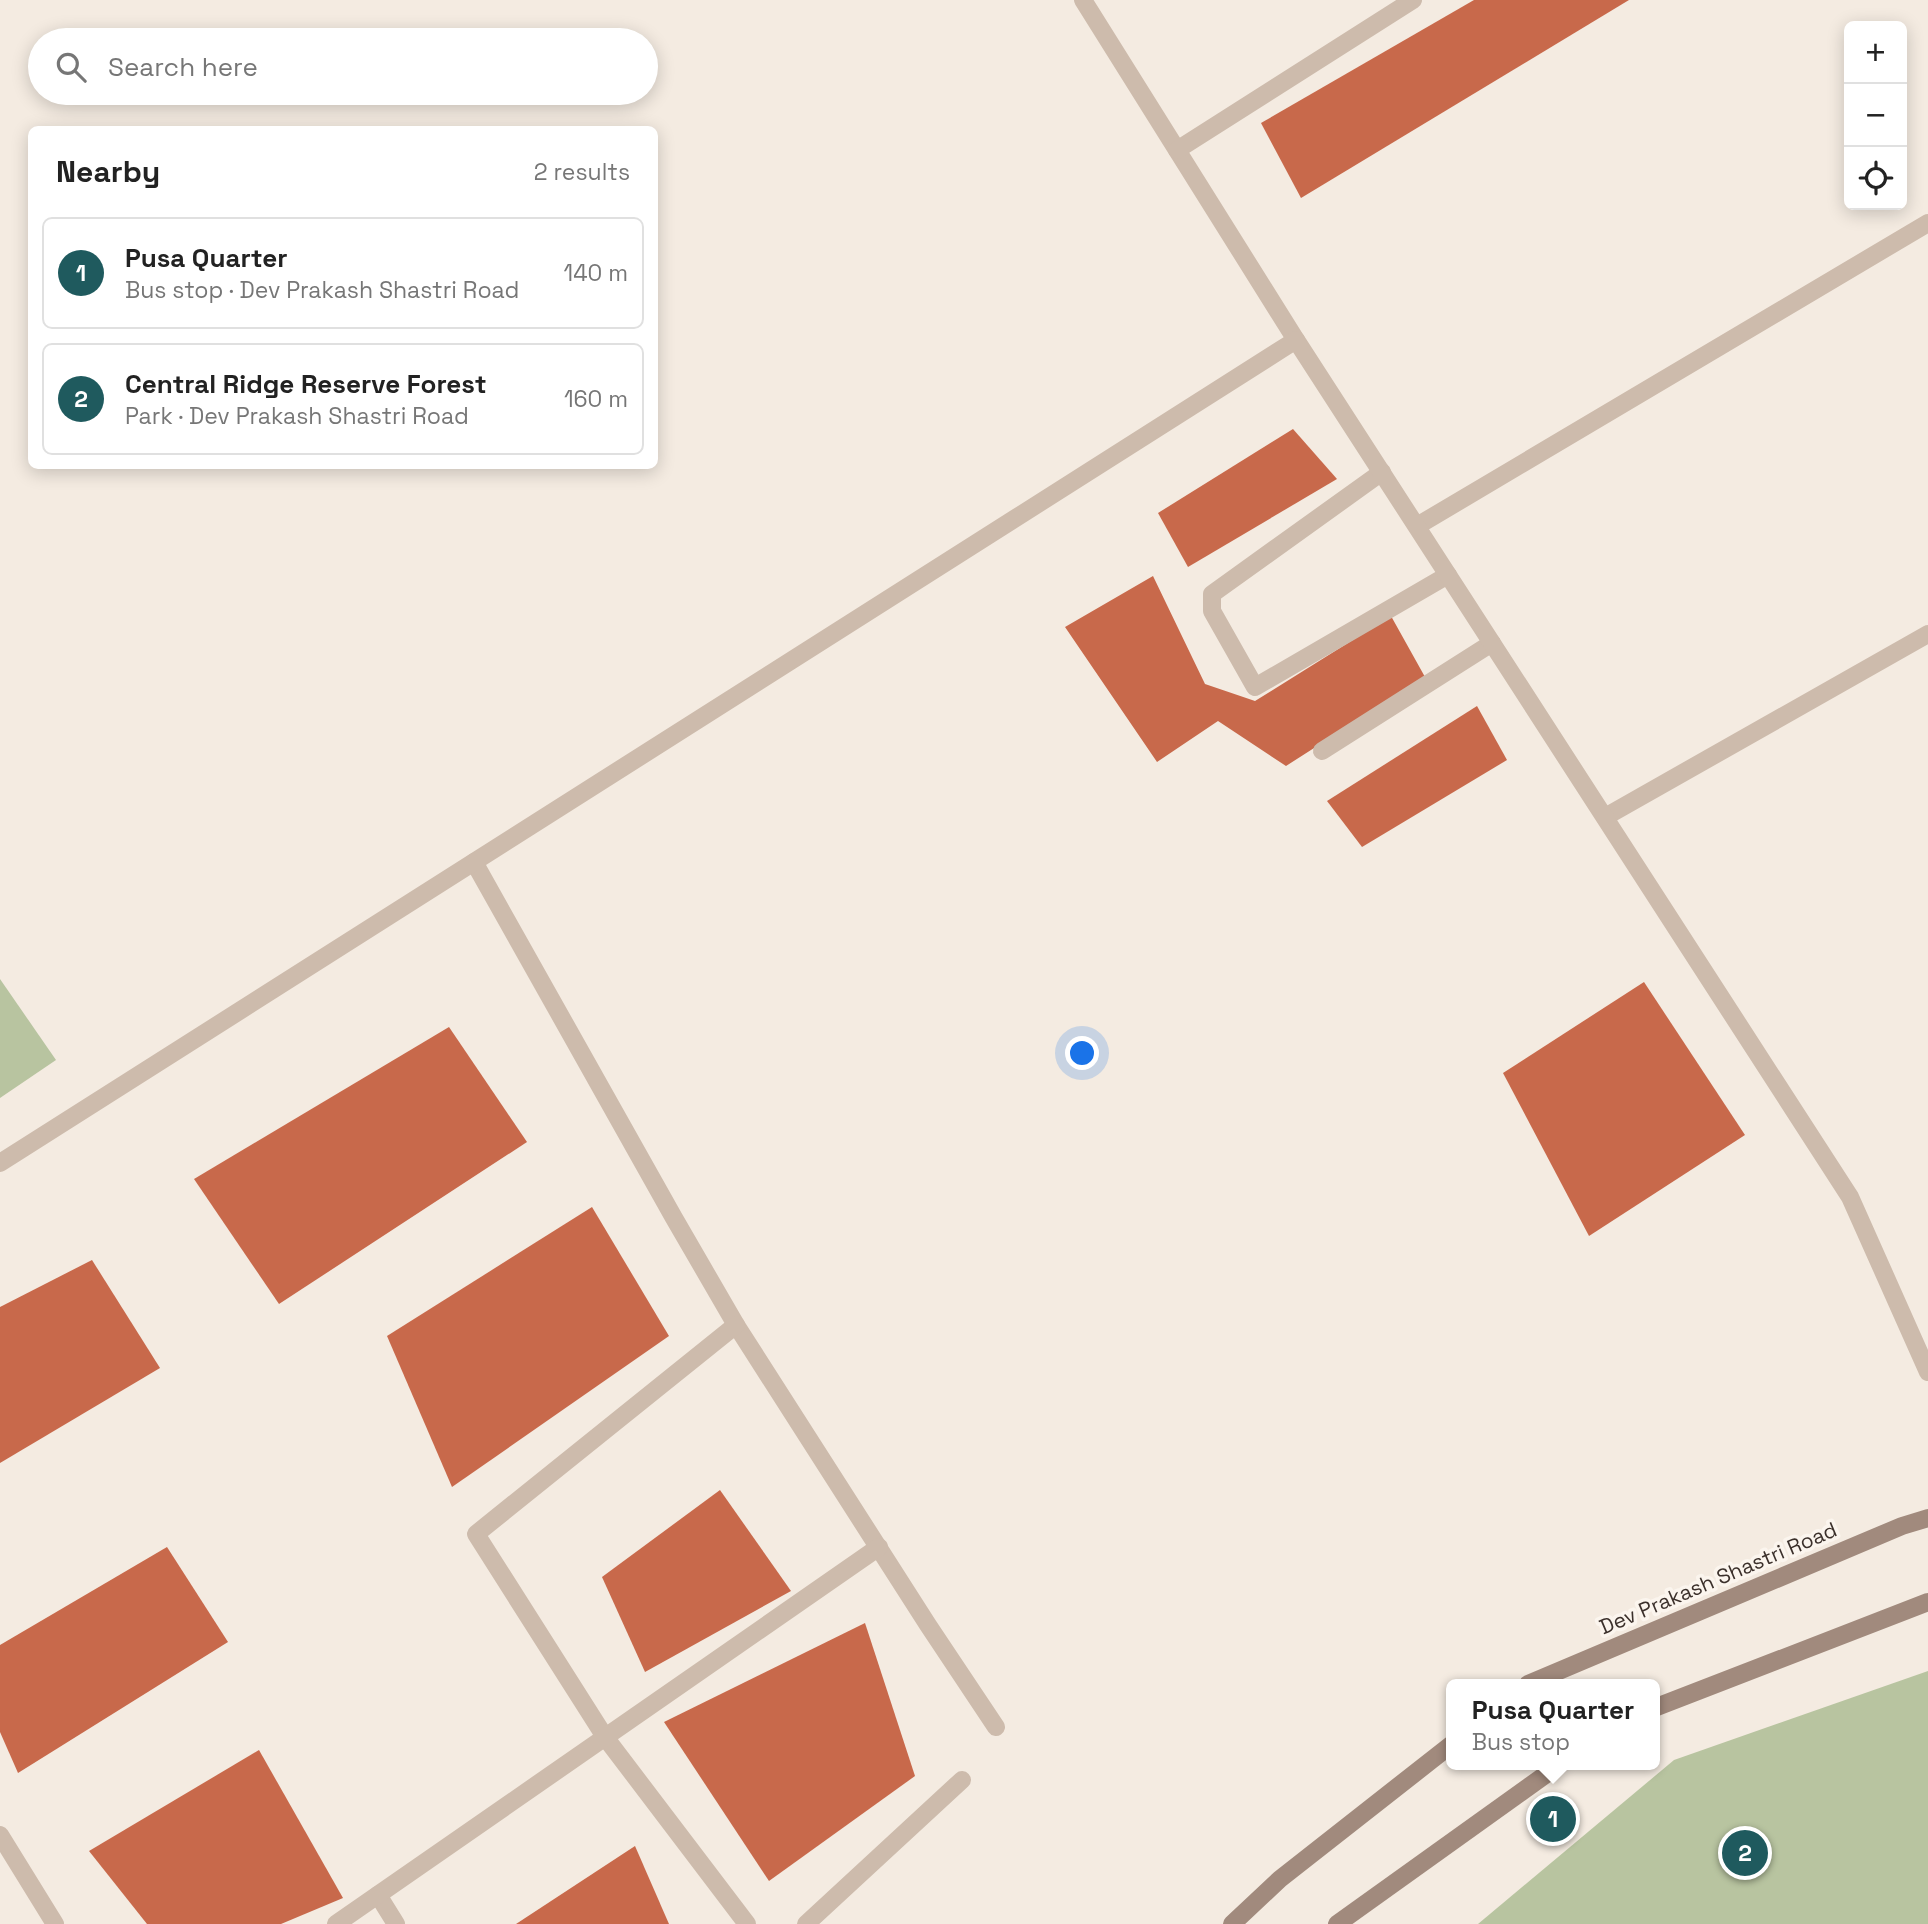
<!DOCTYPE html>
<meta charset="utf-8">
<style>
body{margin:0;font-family:"Space Grotesk",sans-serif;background:#f2f2f2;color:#222}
.controls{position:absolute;right:21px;top:21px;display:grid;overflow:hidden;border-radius:10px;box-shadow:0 4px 18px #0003}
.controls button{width:63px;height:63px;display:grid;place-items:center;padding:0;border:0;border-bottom:2px solid #e0e0e0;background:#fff;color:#222;font:35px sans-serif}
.you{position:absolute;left:1083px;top:1054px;width:24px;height:24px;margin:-18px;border:5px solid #fff;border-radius:50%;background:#1a73e8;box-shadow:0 0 0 10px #1a73e833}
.badge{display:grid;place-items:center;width:46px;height:46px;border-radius:50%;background:#1f5a5e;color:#fff;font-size:23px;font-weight:700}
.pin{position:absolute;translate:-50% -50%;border:4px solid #fff;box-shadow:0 2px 7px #0006}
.popup{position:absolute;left:1446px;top:1679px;width:214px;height:91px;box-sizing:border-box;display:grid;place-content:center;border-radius:10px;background:#fff;filter:drop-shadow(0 2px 5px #0005);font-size:23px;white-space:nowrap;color:#767676}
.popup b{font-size:26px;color:#222}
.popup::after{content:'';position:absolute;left:50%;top:100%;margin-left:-14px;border:14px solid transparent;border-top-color:#fff}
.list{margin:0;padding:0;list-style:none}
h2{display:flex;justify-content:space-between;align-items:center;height:91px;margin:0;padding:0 28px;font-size:30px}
h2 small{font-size:23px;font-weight:400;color:#767676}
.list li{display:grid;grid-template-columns:46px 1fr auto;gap:21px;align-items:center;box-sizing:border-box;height:112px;margin:0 14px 14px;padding:0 14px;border:2px solid #e0e0e0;border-radius:10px}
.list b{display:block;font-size:26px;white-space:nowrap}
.list p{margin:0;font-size:23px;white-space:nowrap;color:#767676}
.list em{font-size:23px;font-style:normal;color:#767676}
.icon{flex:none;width:38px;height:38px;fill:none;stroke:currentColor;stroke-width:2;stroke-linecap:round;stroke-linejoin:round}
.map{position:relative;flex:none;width:1928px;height:1924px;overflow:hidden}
.search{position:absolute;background:#fff;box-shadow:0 4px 18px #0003;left:28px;top:28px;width:630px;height:77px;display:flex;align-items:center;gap:18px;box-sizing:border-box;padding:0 24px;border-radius:38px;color:#767676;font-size:26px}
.panel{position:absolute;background:#fff;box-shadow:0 4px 18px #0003;left:28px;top:126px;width:630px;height:343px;border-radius:10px}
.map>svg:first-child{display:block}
.green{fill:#b8c4a0}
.building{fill:#c8694b}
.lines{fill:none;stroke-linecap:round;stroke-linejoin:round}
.lane{stroke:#cdbbac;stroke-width:18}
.street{stroke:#cdbbac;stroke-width:18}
.secondary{stroke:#a18a7d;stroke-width:18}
.labels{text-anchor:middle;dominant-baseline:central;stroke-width:7;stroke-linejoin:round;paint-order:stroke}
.street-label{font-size:21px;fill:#3b302b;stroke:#fbf5ee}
</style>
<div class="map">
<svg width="1928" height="1924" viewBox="0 0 1928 1924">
<rect width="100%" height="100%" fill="#f4ebe1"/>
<!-- green -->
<g class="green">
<polygon points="0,979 56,1060 0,1098"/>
<polygon points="1928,1671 1928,1924 1478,1924 1674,1760"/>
</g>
<!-- building -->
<g class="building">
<polygon points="1474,0 1629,0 1301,198 1261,123"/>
<polygon points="1293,429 1337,479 1188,567 1158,513"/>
<polygon points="1153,576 1205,684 1255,701 1391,616 1425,677 1286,766 1218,721 1157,762 1065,627"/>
<polygon points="1477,706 1507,760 1362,847 1327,801"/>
<polygon points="1644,982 1745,1135 1589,1236 1503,1073"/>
<polygon points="449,1027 527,1142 279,1304 194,1179"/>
<polygon points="592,1207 669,1336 452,1487 387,1336"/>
<polygon points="92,1260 160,1368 0,1463 0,1307"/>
<polygon points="720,1490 791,1591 645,1672 602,1577"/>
<polygon points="167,1547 228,1642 18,1773 0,1732 0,1645"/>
<polygon points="865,1623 915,1776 769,1881 664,1722"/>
<polygon points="259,1750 343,1898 281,1924 147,1924 89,1851"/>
<polygon points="635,1846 669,1924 516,1924"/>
</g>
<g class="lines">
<!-- lane -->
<g class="lane">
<polyline points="1083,0 1296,340"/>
<polyline points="1177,150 1413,0"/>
<polyline points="1382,472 1212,594 1212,611 1255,687 1448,575"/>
<polyline points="1322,751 1492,643"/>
<polyline points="1605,817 1928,634"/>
</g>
<!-- street -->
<g class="street">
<polyline points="1417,526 1928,223"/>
<polyline points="474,862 674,1218 736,1325 928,1625 996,1727"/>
<polyline points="0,1163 1296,340 1850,1197 1928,1372"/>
<polyline points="736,1325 476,1534 605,1737 747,1924"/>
<polyline points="0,1835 55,1924"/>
<polyline points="378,1895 396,1924"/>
<polyline points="336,1924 879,1547"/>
<polyline points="806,1924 962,1780"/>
</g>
<!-- secondary -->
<g class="secondary">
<polyline points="1528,1684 1902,1526 1928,1518"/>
<polyline points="1654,1708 1928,1602"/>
<polyline points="1232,1924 1280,1879 1452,1744"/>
<polyline points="1337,1924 1559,1765"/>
</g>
</g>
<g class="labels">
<!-- street labels -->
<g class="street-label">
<text transform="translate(1718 1578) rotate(-23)">Dev Prakash Shastri Road</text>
</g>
</g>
</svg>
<div class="controls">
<button>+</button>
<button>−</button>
<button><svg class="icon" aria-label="locate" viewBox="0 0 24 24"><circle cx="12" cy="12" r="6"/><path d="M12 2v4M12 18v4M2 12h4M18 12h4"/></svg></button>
</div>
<div class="you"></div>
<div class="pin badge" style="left:1553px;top:1819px">1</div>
<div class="popup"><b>Pusa Quarter</b>Bus stop</div>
<div class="pin badge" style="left:1745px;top:1853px">2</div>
<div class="search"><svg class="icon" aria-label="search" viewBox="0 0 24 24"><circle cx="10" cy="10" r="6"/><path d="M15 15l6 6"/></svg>Search here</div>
<section class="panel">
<h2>Nearby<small>2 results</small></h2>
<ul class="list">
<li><span class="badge">1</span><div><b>Pusa Quarter</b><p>Bus stop · Dev Prakash Shastri Road</p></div><em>140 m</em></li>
<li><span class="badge">2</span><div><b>Central Ridge Reserve Forest</b><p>Park · Dev Prakash Shastri Road</p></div><em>160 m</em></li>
</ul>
</section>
</div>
